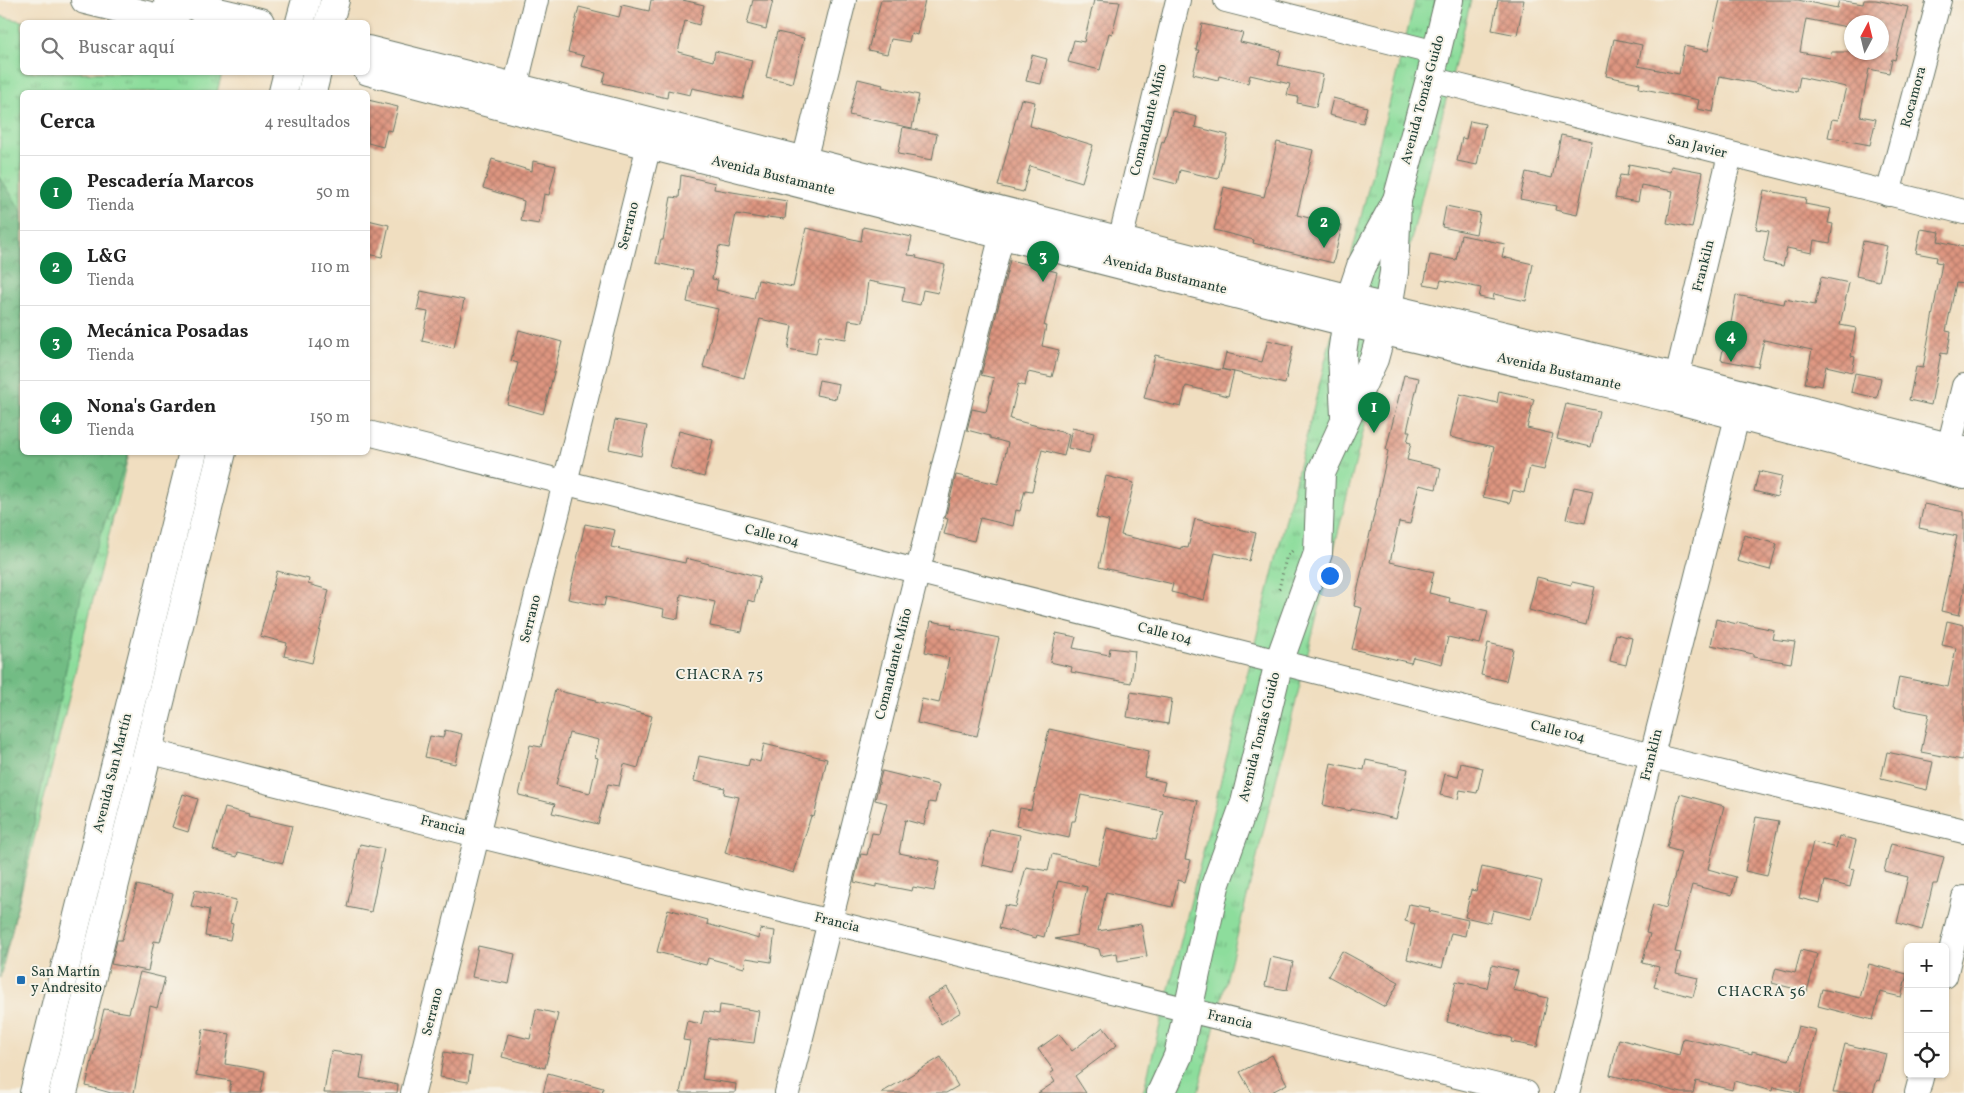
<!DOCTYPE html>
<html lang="es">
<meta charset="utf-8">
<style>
body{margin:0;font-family:Vollkorn,serif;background:#f2f2f2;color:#222}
.controls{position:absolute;right:15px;bottom:15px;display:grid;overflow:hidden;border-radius:8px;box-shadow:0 1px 4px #0004}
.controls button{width:45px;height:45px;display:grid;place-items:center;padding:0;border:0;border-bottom:1px solid #e0e0e0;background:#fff;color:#222;font:25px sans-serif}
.compass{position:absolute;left:1844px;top:15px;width:45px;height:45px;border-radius:50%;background:#fff;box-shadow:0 1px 4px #0004;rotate:7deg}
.you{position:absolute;left:1329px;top:575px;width:18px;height:18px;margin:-12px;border:4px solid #fff;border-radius:50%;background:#1a73e8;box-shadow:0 0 0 8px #1a73e833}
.badge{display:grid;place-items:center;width:32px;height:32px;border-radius:50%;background:#0b8043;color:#fff;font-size:16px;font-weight:700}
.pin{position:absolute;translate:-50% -41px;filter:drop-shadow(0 1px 2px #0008)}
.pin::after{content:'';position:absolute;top:26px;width:18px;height:15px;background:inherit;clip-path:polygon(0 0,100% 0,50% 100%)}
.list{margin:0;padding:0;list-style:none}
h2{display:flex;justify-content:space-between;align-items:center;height:65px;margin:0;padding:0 20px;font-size:21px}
h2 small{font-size:16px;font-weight:400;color:#767676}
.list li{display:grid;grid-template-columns:32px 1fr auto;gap:15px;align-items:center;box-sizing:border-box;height:75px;padding:0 20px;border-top:1px solid #e0e0e0}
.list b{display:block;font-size:19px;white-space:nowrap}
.list p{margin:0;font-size:16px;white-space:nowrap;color:#767676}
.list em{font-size:16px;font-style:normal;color:#767676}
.icon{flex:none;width:28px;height:28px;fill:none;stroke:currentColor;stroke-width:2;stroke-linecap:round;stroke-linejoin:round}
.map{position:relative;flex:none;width:1964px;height:1093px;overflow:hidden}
.search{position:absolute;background:#fff;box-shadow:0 1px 4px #0004;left:20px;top:20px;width:350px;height:55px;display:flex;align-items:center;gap:12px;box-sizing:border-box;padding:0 18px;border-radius:8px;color:#767676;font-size:19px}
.panel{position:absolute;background:#fff;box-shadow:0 1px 4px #0004;left:20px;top:90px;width:350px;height:365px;border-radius:8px}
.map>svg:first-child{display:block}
.grass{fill:url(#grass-tufts);stroke:#568d68}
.forest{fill:url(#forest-crowns);stroke:#487c5c}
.building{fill:url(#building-cross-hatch);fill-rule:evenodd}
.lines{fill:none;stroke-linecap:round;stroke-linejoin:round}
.minor-casing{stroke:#687565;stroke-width:26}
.secondary-casing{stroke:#687565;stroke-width:30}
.primary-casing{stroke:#687565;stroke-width:30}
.path{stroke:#687565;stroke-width:3;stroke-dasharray:1 4;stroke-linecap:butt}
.minor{stroke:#fff;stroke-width:24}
.secondary{stroke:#fff;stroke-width:28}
.primary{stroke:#fff;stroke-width:28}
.poi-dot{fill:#1f6fb2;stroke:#f7f3e8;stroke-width:2}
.labels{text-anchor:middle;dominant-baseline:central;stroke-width:4;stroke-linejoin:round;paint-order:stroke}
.street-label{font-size:14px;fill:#1f3d34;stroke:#f7f3e8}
.poi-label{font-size:14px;fill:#1f3d34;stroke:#f7f3e8;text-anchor:start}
.neighbourhood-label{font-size:15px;letter-spacing:1px;fill:#1f3d34;stroke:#f7f3e8}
</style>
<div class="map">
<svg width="1964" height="1093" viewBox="0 0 1964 1093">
<defs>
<pattern id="grass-tufts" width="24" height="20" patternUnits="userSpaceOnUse" patternTransform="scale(1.25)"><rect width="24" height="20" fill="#8ddd9c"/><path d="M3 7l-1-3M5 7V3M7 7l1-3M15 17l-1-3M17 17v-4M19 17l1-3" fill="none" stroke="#73b480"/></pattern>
<pattern id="forest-crowns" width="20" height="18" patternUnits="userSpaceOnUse" patternTransform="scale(1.25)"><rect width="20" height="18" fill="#72bc84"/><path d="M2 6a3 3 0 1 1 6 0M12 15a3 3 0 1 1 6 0" fill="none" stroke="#5d9a6d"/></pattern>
<pattern id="building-cross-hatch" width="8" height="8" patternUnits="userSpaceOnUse" patternTransform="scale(1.25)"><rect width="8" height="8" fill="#de9580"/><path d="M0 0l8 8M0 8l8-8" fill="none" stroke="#b37b6a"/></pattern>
</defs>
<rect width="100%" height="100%" fill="#f7f3e8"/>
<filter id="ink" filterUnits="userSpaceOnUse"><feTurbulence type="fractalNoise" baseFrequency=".02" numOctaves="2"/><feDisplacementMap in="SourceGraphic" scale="10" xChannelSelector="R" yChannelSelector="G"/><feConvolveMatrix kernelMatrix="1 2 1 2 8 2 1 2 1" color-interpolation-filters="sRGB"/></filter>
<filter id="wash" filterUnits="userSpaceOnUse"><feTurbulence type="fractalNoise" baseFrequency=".0096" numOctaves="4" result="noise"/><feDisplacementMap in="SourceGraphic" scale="20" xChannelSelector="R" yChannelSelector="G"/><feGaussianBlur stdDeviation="1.12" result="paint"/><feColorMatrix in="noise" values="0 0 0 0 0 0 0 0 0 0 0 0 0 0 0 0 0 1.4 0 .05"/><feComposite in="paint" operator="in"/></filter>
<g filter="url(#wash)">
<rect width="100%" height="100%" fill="#f0dec0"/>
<!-- grass -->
<g class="grass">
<polygon points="1415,0 1471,0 1198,1093 1143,1093"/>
<polygon points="0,16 25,22 22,22 22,72 222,73 217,92 22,92 22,452 129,453 0,978"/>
</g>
<!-- forest -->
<polygon class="forest" points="0,177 22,212 22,452 129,453 84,582 11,935 0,968"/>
<g id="blocks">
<!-- building -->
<g class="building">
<polygon points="651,0 683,0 704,5 699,25 685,21 678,52 713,61 715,51 752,60 743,99 692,88 690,95 668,90 667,98 603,83 606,72 581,66 584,56 568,52 579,7 619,17 622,5 649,11"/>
<polygon points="753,0 773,0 766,29 747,24"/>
<polygon points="881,0 925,0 917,35 911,33 909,42 891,39 887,54 868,50"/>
<polygon points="1094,0 1120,2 1112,34 1109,33 1100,70 1068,62 1074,40 1084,42"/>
<polygon points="1498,0 1524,0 1517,35 1492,30"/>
<path d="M1720 0H1798L1837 8 1839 0 1863 4 1864 0H1876L1908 7 1895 60 1892 59 1889 73 1869 69 1860 116 1876 119 1870 145 1828 137 1832 119 1838 120 1846 87 1800 77 1797 92 1720 76 1713 112 1697 109 1699 100 1639 88 1640 83 1606 76 1614 39 1642 45 1638 66 1679 74 1684 46 1708 51ZM1806 19 1847 27 1848 22H1882V52H1831L1830 58 1800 52Z"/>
<polygon points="1202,24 1243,33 1240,42 1281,51 1278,65 1323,75 1316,107 1297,103 1298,97 1287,95 1290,84 1250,75 1248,83 1219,76 1218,80 1193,74 1199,50 1196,50"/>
<polygon points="777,32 804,38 793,83 766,77"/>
<polygon points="1032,55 1047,59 1041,84 1026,81"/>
<polygon points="858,79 883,85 882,87 919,95 912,128 849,115"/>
<polygon points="1333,98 1367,107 1363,123 1329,115"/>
<polygon points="1021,99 1035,102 1030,126 1093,145 1082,182 1030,166 1023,192 998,186"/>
<polygon points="368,100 398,107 392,131 387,130 383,147 368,143"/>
<polygon points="1172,111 1197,117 1195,127 1228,135 1218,179 1180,170 1177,184 1153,178 1162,141 1164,142"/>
<polygon points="1470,121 1485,124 1477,165 1457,161 1462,138 1466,139"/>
<polygon points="903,127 937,134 932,160 898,154"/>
<polygon points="1561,135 1592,141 1577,215 1555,210 1556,206 1520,199 1526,172 1552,178"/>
<polygon points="1277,142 1313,150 1297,215 1342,226 1333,263 1253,243 1254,240 1214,230 1224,187 1264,197"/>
<polygon points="492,159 532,171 533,161 556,166 549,195 544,194 539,224 521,221 524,201 483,188"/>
<polygon points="1629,164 1670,172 1671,166 1703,172 1692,228 1667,223 1673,191 1641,185 1638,202 1615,198 1620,175 1627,176"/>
<polygon points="681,175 715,183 714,189 787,201 785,219 767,217 767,219 736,214 729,248 719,246 712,279 718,280 716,290 754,299 758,280 793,287 806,228 861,241 863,227 912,237 908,255 917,256 916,258 945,265 938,293 923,290 920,305 902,301 905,288 868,281 863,322 849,320 846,339 819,335 816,354 788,349 792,326 760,319 744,378 703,367 718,309 687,302 693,271 656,263 661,240 663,240 671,197 679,198"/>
<polygon points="1764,190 1806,198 1805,204 1831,209 1828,223 1833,224 1830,243 1814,240 1812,253 1787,248 1783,266 1763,262 1769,231 1756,229"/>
<polygon points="1446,206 1480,213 1476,234 1442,227"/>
<polygon points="368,220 389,225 382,257 368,254"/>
<polygon points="1921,229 1940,232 1938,241 1964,247 1964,284 1956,283 1946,331 1951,332 1947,354 1941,353 1931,405 1909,400 1916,367 1923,368 1942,263 1936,262 1937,257 1916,253"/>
<polygon points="1461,235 1505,244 1502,257 1533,264 1526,301 1494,294 1493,300 1479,297 1481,288 1441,280 1439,287 1424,284 1430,255 1456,260"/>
<polygon points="1863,241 1887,246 1879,281 1856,276"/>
<polygon points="1010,260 1057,272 1044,326 1046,326 1042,346 1059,350 1052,377 1028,372 1025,386 1018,384 1010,419 1069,434 1064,456 1042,450 1032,491 1025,490 1020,511 1016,510 1013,526 980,518 974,541 944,534 948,519 945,518 956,475 998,484 1008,443 990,438 990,436 967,430 972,409 986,412 994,378 981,375"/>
<polygon points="1821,277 1849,283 1840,325 1856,328 1851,356 1855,357 1852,372 1826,366 1822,386 1805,383 1812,350 1764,340 1758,367 1721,360 1728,322 1731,323 1736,295 1784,304 1785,299 1815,305"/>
<polygon points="421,291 464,300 454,348 422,341 428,312 417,310"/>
<polygon points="519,330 562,342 543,414 507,404 518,363 511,361"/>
<polygon points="1268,340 1293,346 1285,384 1222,369 1226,353 1262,362"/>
<polygon points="1155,355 1219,370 1219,369 1234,372 1228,396 1186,386 1181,407 1144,398"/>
<polygon points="1855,373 1881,378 1877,398 1851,392"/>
<polygon points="1404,375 1419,378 1407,431 1410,431 1407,442 1411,443 1407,460 1441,468 1436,489 1419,485 1410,524 1399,522 1390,562 1434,572 1429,593 1450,598 1449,602 1488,611 1480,644 1448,637 1442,664 1413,657 1411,663 1352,649 1362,608 1354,606 1388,451 1386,450"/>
<polygon points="819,380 839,384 836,399 816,395"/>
<polygon points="1499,391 1534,399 1527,428 1553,434 1544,470 1530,467 1524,493 1513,490 1510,503 1483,497 1494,447 1450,437 1460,394 1497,403"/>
<polygon points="1566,404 1599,411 1591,447 1557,439"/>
<polygon points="615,420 647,426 641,456 609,449"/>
<polygon points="1072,428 1094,433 1089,453 1068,448"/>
<polygon points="679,431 713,440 704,477 670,468"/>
<polygon points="1759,471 1782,476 1777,497 1754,491"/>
<polygon points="1106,476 1134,483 1121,535 1181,549 1181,547 1188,548 1195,519 1256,533 1249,561 1215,553 1204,600 1171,592 1173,584 1099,567 1109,521 1096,518"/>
<polygon points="1574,487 1593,491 1585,523 1566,519"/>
<polygon points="1924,504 1964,512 1964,591 1959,615 1941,611 1957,536 1919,528"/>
<polygon points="585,524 615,530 611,547 685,563 686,558 760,577 754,602 748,600 742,632 710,626 715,602 681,594 678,619 663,616 664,609 606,597 604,606 568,599"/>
<polygon points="1744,535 1777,544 1770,570 1737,561"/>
<polygon points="277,571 309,579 308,584 329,590 312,663 284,656 287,643 260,636"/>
<polygon points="1537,577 1571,585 1572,582 1595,587 1586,625 1529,610"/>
<polygon points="1716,619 1737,624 1737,622 1774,630 1772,639 1795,642 1791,663 1753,657 1753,654 1711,645"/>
<polygon points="931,621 952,625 951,628 999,638 977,736 917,723 922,699 939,703 949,658 925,652"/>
<polygon points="1947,621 1964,625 1964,750 1962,760 1921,752 1929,714 1893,707 1899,677 1948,687 1956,648 1942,645"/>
<polygon points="1056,633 1076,637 1073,648 1109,655 1110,648 1135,651 1131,683 1071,672 1072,667 1050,662"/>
<polygon points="1616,634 1632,638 1626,665 1610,661"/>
<polygon points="1488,643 1513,649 1506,681 1481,675"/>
<path d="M555 690 595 700V702L652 716 638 768 624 764 619 786 608 784 598 824 552 813 555 804 519 795 530 745 541 747ZM569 733 599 740 595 757 598 758 590 793 556 785Z"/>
<polygon points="1131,692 1172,699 1168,724 1127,717"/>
<polygon points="1049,729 1149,751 1144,777 1165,782 1162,794 1198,801 1185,859 1191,860 1185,882 1178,880 1172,907 1106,892 1098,931 1141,924 1147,956 1118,961 1117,953 1101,956 1099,949 1055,939 1077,935 1087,887 1058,881 1044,937 1037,935 1036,938 999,928 1005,905 1016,907 1026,867 1048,871 1052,854 1098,865 1107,828 1156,840 1163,811 1081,795 1075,821 1072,821 1069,838 1016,826 1020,808 1031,810"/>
<polygon points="445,730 462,734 455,764 425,757 430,736 443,738"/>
<polygon points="764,744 827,759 814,817 811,816 794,873 725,853 739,797 724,794 725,788 694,781 699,756 748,766 750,759 760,762"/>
<polygon points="1887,752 1933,762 1927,790 1881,779"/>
<polygon points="1366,760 1408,769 1396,819 1351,809 1351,811 1323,805 1331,763 1364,770"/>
<polygon points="1461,763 1483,768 1477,793 1460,790 1458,799 1440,795 1445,774 1458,777"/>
<polygon points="882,771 939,785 935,803 929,802 924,825 905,820 899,853 940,861 934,891 913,887 912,891 876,884 876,887 854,882 861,854 867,855 872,833 879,834 887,803 875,800"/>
<polygon points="183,794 198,799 188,832 172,827"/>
<polygon points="1680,794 1724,806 1708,869 1736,877 1732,895 1692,885 1675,952 1681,953 1676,973 1698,978 1693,997 1654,987 1659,967 1642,963 1650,934 1646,933 1653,904 1666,908 1681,852 1667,848"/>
<polygon points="225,808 249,814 248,816 292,826 283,863 238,852 237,857 213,850"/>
<polygon points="1756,817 1779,821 1767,876 1745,871"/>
<polygon points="990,829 1020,835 1012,872 982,865"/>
<polygon points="1839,836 1856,840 1849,868 1854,869 1850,887 1825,881 1820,903 1799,898 1813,842 1836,848"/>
<polygon points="360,844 384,849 371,912 347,907"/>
<polygon points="1891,844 1944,857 1937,884 1933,884 1922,930 1897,923 1908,877 1884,871"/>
<polygon points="1482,867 1542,881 1531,919 1493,910 1490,923 1465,917 1471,890 1476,891"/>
<polygon points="137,885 173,894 160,942 154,941 148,971 111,964 117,940 122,940"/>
<polygon points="195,890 236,900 230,923 233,924 230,940 205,936 209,910 191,906"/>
<polygon points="1409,904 1430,908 1429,911 1468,920 1465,936 1451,933 1442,968 1407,959 1415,924 1405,921"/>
<polygon points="668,909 708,920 707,924 759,939 760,929 775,931 771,962 746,958 744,968 708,958 706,965 657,952"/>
<polygon points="478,946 515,954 509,984 472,977"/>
<polygon points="1801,950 1817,954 1807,992 1772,983 1776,968 1795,973"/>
<polygon points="1342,951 1399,982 1385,1007 1328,976"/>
<polygon points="1271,957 1293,962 1287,990 1265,986"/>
<polygon points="1869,964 1907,974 1901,997 1880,992 1873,1020 1818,1006 1822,989 1860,998"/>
<polygon points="1492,965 1518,971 1513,990 1548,998 1537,1047 1511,1042 1512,1038 1447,1022 1456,981 1487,988"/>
<polygon points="140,972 165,978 157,1008 150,1006 134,1093 111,1093 86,1086 104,1009 129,1013"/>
<polygon points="947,987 961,1012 941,1024 927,998"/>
<polygon points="720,1005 759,1011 754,1043 709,1038 702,1079 736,1084 735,1093 680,1093 690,1041 683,1040 687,1021 701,1024 704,1011 719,1014"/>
<polygon points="536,1009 558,1014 545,1068 502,1057 508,1034 530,1039"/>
<polygon points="1798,1026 1816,1030 1800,1093 1773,1087 1772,1091 1734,1081 1732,1090 1696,1081 1693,1093 1682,1093 1610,1075 1619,1039 1679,1055 1683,1038 1752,1054 1752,1051 1789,1060"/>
<polygon points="1103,1027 1117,1045 1075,1076 1086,1093 1038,1093 1055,1082 1050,1074 1054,1071 1038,1049 1059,1034 1072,1051"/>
<polygon points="203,1029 230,1034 225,1064 265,1071 261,1093 229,1093 231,1081 196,1075"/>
<polygon points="1845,1044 1886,1054 1879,1081 1877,1080 1873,1093 1833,1093"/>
<polygon points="331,1051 364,1056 360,1078 398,1085 397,1093 324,1093"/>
<polygon points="444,1052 472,1057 468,1082 440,1077"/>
<polygon points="1272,1055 1287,1084 1270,1093 1252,1093 1240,1072"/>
<polygon points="941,1057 958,1086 946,1093 881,1093"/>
<polygon points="548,1073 603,1088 602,1093 543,1093"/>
</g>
</g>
</g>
<g filter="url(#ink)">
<use href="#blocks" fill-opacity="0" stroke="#687565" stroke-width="1"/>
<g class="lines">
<defs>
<g id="minor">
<polyline points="1226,0 1436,53"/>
<polyline points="1430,79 1964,212"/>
<polyline points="515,88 536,0"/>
<polyline points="804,161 844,0"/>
<polyline points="1888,194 1939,0"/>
<polyline points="1120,241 1178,0"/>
<polyline points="1677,377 1730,155"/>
<polyline points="368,433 1652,756 1964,831"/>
<polyline points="1949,447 1964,386"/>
<polyline points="148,751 477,835 1526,1093"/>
<polyline points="1945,976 1964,898"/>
<polyline points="413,1093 649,145"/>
<polyline points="787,1093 1002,234"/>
<polyline points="1567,1093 1737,417"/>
<polyline points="1917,1093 1922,1074"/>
</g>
<g id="secondary">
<polyline points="85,0 175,22"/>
<polyline points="168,0 260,22"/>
<polyline points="368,50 1350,299 1677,377 1964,451"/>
<polyline points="368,71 649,145 1346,322 1671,398 1964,475"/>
<polyline points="1345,416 1342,353 1350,299 1361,266 1397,200 1430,79 1449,0"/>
<polyline points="1161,1093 1178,1056 1215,886 1245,803 1279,662 1318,553 1321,473 1374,359 1388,308 1394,272 1397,200"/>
</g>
<g id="primary">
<polyline points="300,22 306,0"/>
<polyline points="329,22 335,0"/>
<polyline points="283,92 288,72"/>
<polyline points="312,92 317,72"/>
<polyline points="34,1093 193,452"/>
<polyline points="63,1093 222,452"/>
</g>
</defs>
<!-- minor casing -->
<use href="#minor" class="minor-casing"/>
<!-- secondary casing -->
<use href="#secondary" class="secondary-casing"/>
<!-- primary casing -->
<use href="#primary" class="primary-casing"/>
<!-- path -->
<polyline class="path" points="1279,589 1286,558 1294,549"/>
<!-- minor -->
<use href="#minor" class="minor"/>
<!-- secondary -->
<use href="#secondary" class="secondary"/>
<!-- primary -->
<use href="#primary" class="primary"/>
</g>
</g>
<!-- markers -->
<rect class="poi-dot" x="16" y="975" width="10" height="10" rx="2.5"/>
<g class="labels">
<!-- street labels -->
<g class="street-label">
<text transform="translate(1914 97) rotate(-75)">Rocamora</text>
<text transform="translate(1423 100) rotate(-75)">Avenida Tomás Guido</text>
<text transform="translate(1149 120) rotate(-76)">Comandante Miño</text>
<text transform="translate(1697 147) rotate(14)">San Javier</text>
<text transform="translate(773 176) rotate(14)">Avenida Bustamante</text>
<text transform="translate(629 226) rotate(-76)">Serrano</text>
<text transform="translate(1704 266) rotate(-76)">Frankiln</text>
<text transform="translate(1165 275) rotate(14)">Avenida Bustamante</text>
<text transform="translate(1559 372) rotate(13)">Avenida Bustamante</text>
<text transform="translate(772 536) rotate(14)">Calle 104</text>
<text transform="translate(531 619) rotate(-76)">Serrano</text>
<text transform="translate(1165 634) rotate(14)">Calle 104</text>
<text transform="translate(894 664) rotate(-76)">Comandante Miño</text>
<text transform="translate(1558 732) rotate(14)">Calle 104</text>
<text transform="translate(1260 737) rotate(-76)">Avenida Tomás Guido</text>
<text transform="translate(1652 755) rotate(-76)">Franklin</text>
<text transform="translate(113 773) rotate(-76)">Avenida San Martín</text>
<text transform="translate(443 826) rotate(14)">Francia</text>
<text transform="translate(837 923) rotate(14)">Francia</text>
<text transform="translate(433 1012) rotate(-76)">Serrano</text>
<text transform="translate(1230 1020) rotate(13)">Francia</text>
</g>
<!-- poi labels -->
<g class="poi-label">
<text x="31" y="972">San Martín<tspan x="31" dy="16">y Andresito</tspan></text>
</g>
<!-- neighbourhood labels -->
<g class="neighbourhood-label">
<text x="720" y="675">CHACRA 75</text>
<text x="1762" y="992">CHACRA 56</text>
</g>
</g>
</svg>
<div class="controls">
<button>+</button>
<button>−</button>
<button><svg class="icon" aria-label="locate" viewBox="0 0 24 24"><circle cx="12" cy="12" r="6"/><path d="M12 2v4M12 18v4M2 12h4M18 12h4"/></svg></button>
</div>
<svg class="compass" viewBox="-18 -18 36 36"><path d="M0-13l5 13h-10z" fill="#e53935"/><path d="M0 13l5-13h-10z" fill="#767676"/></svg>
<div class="you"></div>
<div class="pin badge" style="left:1374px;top:433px">1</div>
<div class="pin badge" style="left:1324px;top:248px">2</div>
<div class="pin badge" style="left:1043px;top:282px">3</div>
<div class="pin badge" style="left:1731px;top:362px">4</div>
<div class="search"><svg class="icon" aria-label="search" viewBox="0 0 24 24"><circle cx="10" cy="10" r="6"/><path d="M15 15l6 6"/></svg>Buscar aquí</div>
<section class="panel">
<h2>Cerca<small>4 resultados</small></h2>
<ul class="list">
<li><span class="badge">1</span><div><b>Pescadería Marcos</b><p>Tienda</p></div><em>50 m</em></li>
<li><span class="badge">2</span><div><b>L&amp;G</b><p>Tienda</p></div><em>110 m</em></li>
<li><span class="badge">3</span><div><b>Mecánica Posadas</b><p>Tienda</p></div><em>140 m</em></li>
<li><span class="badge">4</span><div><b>Nona's Garden</b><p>Tienda</p></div><em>150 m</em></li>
</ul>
</section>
</div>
